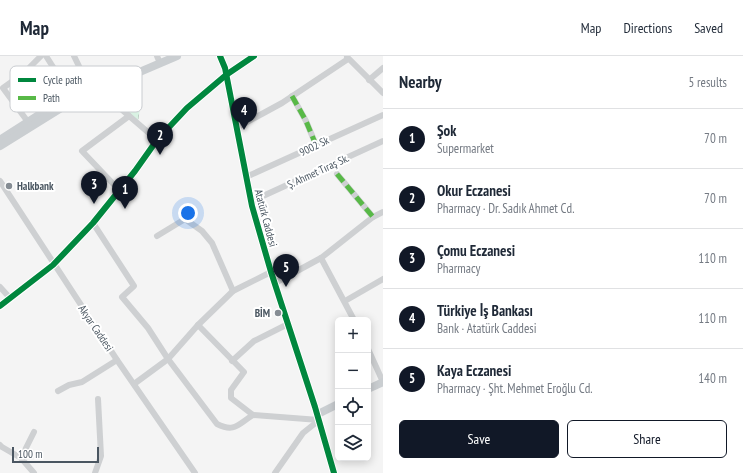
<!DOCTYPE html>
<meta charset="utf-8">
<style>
body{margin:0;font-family:"PT Sans Narrow",sans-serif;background:#f2f2f3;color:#1f2937}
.controls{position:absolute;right:12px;bottom:12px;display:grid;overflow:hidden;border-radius:6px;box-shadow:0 2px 10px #0003}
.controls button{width:36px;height:36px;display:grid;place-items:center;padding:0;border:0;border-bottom:1px solid #e0e1e3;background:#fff;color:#1f2937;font:20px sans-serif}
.scale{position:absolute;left:12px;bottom:10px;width:87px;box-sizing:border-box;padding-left:4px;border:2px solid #4a5661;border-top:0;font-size:11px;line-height:14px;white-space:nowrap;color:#4a5661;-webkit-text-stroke:3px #fff;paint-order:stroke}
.you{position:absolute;left:188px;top:157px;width:14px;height:14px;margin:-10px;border:3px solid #fff;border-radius:50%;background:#1a73e8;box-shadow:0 0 0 6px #1a73e833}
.badge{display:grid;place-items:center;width:26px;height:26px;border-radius:50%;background:#111827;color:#fff;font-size:13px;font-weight:700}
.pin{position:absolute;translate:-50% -33px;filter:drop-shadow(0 1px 2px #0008)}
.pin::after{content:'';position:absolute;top:21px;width:14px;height:12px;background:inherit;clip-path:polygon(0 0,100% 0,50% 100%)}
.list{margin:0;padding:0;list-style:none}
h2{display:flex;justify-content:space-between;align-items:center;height:52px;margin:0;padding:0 16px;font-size:17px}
h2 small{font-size:13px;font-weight:400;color:#747a83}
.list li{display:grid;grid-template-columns:26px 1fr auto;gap:12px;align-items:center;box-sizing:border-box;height:60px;padding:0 16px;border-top:1px solid #e0e1e3}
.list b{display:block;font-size:15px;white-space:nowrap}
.list p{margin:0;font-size:13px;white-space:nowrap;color:#747a83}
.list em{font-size:13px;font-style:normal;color:#747a83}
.actions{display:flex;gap:8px;padding:12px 16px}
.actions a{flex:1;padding:9px 0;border:1px solid #111827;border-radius:6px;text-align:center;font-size:14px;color:#111827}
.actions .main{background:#111827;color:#fff}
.icon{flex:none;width:22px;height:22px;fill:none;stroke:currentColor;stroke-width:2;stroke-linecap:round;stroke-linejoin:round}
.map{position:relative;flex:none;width:383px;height:417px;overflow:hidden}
header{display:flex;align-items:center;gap:24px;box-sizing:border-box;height:56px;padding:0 20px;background:#fff;border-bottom:1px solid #e0e1e3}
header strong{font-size:19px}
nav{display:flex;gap:22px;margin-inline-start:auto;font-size:14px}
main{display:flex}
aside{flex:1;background:#fff}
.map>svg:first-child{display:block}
.cemetery{fill:url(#cemetery-stones)}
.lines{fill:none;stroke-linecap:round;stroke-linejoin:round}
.minor{stroke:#ced0d2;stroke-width:6}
.major{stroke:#caced1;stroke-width:8}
.quiet{stroke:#58b947;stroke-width:5;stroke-dasharray:10 5;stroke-linecap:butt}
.cycleway-casing{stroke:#fff;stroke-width:8}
.cycleway{stroke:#00873e;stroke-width:6}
.poi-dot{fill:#868d94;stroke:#fff;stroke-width:1.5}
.labels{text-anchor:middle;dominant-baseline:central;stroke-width:4;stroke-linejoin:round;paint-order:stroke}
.street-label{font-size:11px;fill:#4a5661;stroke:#fff}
.poi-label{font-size:11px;font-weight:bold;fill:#4a5661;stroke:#fff;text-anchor:start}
.key{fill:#fff;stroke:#c9ccd0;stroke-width:1}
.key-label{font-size:11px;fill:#4a5661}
</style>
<header>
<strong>Map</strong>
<nav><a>Map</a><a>Directions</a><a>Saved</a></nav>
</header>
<main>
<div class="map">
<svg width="383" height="417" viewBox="0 0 383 417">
<defs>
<pattern id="cemetery-stones" width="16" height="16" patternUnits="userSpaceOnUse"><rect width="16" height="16" fill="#d9f2e3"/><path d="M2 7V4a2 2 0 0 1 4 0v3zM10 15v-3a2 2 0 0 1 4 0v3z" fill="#b2c7bb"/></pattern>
</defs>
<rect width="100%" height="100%" fill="#f4f4f4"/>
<!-- cemetery -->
<polygon class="cemetery" points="125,25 124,51 140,52 138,66 113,45 108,35 108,31"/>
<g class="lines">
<!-- minor -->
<g class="minor">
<polyline points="46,0 74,44"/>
<polyline points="74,0 92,37"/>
<polyline points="157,0 160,7"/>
<polyline points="220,0 225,12 252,150 271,216 315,351 334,417"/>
<polyline points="347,1 383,37"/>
<polyline points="24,17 47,53"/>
<polyline points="369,24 383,12"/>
<polyline points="99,34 157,84"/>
<polyline points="292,40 306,65 316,89"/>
<polyline points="28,66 3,32 24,17 41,0"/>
<polyline points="236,72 282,47 348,3"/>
<polyline points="337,118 373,161"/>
<polyline points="246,121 383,59"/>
<polyline points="0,125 117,304 195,417"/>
<polyline points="119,134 82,95 129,60"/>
<polyline points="252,145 383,85"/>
<path d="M93 167 134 230 122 241 148 272 168 303 217 368C235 377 238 368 253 359"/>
<polyline points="157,180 185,163 202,175 212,187 233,235"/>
<polyline points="321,202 354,264"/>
<polyline points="275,227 321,202 373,161 383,156"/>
<polyline points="0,231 10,242"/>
<polyline points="345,245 383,223"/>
<polyline points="0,250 53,209 93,167 135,115 157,84 187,52 226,19 254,0"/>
<polyline points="198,269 244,316 231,334 231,342 253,359 319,364"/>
<polyline points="368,293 383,326"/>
<polyline points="232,305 254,285 288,268"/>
<polyline points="134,328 168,303 198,269 233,235 271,216"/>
<polyline points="58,335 69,329 82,326 117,304"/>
<polyline points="0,389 2,391 21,402 34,417"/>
<polyline points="21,402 34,376"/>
<polyline points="95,417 101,400 98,343"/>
<polyline points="275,417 303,377 318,365"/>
</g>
<!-- major -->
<g class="major">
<polyline points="1,83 65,42 74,44"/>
<polyline points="0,90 74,44 177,0"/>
<polyline points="368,333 383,326"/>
<polyline points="318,358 338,348"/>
</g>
<!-- quiet -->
<g class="quiet">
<polyline points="292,40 306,65 316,89"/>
<polyline points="337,118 373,161"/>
</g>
<defs>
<g id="cycleway">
<polyline points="220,0 225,12 252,150 271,216 315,351 334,417"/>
<polyline points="0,250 53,209 93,167 135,115 157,84 187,52 226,19 254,0"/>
</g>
</defs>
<!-- cycleway casing -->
<use href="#cycleway" class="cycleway-casing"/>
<!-- cycleway -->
<use href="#cycleway" class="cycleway"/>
</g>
<!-- markers -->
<g class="poi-dot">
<circle cx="9" cy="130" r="4"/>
<circle cx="278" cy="257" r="4"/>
</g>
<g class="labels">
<!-- street labels -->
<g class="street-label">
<text transform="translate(314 90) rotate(-26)">9002 Sk</text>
<text transform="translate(318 115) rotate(-25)">Ş. Ahmet Tıraş Sk.</text>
<text transform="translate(266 162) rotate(75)">Atatürk Caddesi</text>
<text transform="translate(96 272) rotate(56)">Akyar Caddesi</text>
</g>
<!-- poi labels -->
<g class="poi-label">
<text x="17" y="130">Halkbank</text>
<text x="270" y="257" text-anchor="end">BİM</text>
</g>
</g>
<!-- legend -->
<rect x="10" y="10" width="132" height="46" rx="6" class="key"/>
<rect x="18" y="22" width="18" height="4" fill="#00873e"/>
<rect x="18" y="40" width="18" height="4" fill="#58b947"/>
<g class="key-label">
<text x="43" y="28">Cycle path</text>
<text x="43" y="46">Path</text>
</g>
</svg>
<div class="controls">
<button>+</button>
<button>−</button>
<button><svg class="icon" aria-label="locate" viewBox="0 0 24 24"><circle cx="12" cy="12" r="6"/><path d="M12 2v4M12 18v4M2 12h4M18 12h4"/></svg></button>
<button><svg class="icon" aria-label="layers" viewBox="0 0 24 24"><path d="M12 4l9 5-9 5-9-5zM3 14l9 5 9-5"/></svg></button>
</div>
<div class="scale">100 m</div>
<div class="you"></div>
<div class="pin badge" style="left:125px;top:153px">1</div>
<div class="pin badge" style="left:160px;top:99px">2</div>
<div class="pin badge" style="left:94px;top:148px">3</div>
<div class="pin badge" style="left:244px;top:74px">4</div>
<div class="pin badge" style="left:286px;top:231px">5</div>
</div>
<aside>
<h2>Nearby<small>5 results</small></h2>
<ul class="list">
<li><span class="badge">1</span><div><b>Şok</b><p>Supermarket</p></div><em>70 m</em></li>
<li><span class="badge">2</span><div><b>Okur Eczanesi</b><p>Pharmacy · Dr. Sadık Ahmet Cd.</p></div><em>70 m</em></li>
<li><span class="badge">3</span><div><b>Çomu Eczanesi</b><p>Pharmacy</p></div><em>110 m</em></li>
<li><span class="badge">4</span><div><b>Türkiye İş Bankası</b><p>Bank · Atatürk Caddesi</p></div><em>110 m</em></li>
<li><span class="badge">5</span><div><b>Kaya Eczanesi</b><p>Pharmacy · Şht. Mehmet Eroğlu Cd.</p></div><em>140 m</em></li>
</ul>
<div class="actions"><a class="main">Save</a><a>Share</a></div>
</aside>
</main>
